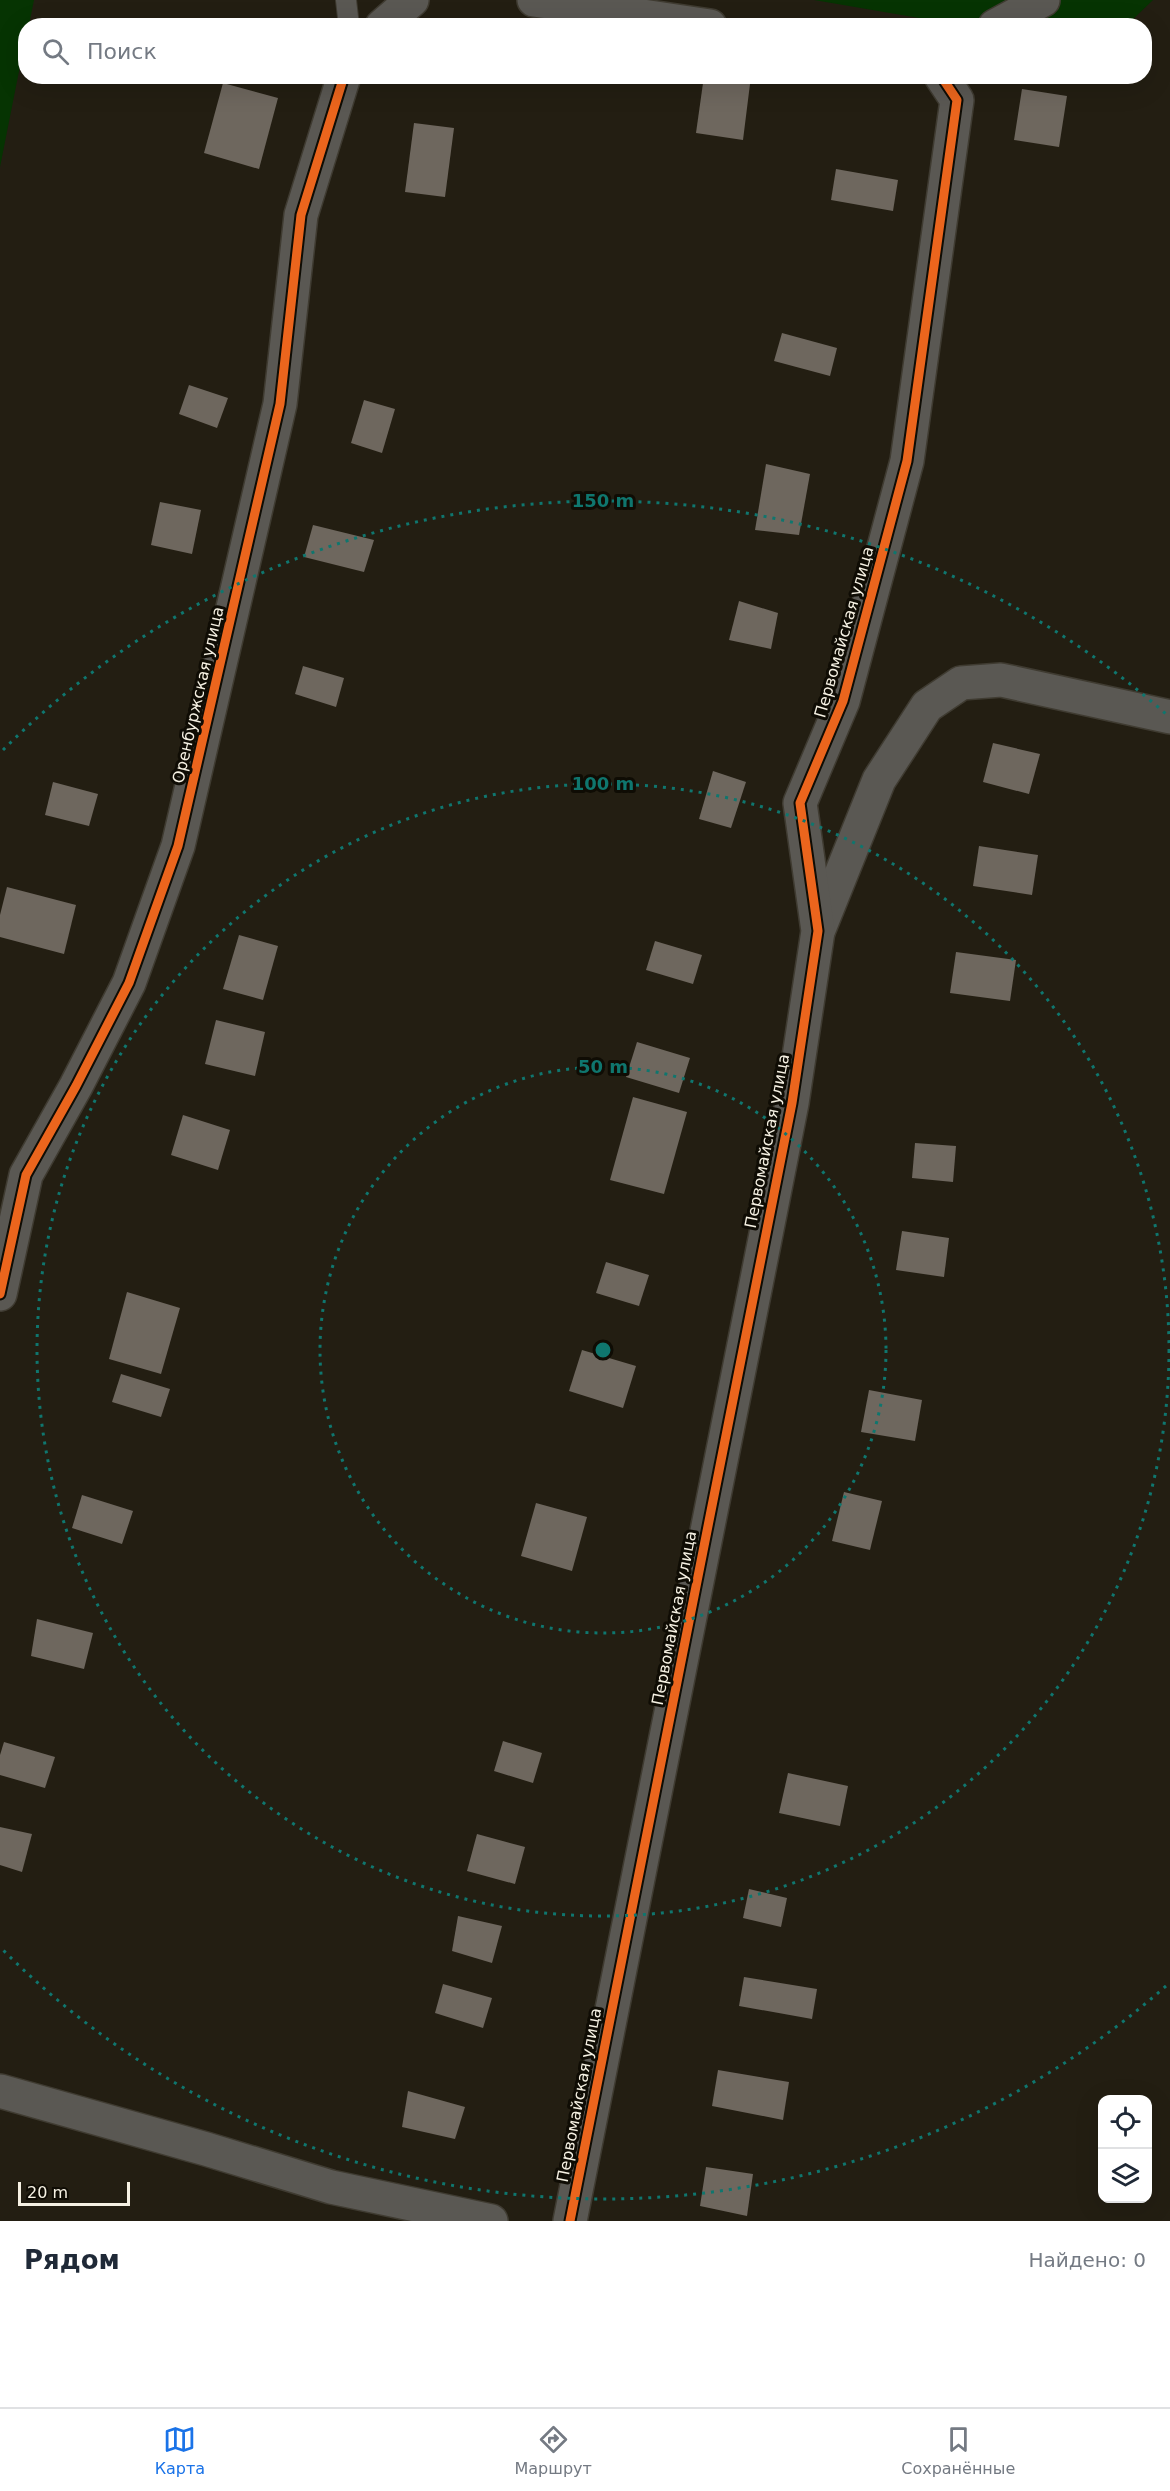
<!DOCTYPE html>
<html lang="ru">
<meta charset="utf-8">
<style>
body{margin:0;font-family:"DejaVu Sans",sans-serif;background:#f2f2f3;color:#1f2937}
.controls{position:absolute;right:18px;bottom:18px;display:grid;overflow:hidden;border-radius:12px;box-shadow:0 6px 24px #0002}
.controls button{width:54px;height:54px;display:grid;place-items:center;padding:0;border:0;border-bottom:2px solid #e0e1e3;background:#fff;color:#1f2937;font:30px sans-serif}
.scale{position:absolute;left:18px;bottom:15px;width:112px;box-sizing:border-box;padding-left:6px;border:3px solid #f6f1e3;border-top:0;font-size:16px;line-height:21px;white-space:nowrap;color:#f6f1e3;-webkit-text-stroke:4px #0f0c04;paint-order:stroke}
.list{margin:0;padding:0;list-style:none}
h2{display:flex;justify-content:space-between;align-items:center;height:78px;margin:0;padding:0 24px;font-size:26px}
h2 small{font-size:20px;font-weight:400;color:#747a83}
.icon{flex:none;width:33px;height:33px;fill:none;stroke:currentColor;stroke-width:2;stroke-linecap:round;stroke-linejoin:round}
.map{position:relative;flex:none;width:1170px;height:2221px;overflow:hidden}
.search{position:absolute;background:#fff;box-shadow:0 6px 24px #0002;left:18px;right:18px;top:18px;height:66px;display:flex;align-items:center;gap:15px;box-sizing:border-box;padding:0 21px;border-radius:24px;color:#747a83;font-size:22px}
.sheet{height:186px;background:#fff}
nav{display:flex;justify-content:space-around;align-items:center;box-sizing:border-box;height:84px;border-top:2px solid #e0e1e3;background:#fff;font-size:16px;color:#747a83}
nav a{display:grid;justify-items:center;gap:3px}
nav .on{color:#1a73e8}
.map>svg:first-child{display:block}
.green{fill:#063402}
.building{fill:#6e675e}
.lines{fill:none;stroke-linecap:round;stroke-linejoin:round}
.lane-casing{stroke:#3f3b31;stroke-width:22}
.street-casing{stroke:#3f3b31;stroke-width:36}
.lane{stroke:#5a5853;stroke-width:20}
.street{stroke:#5a5853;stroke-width:33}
.cycleway-casing{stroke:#0f0c04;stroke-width:13}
.cycleway{stroke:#eb651d;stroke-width:9}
.ring{fill:none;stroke:#0f766e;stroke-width:3;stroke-dasharray:3 6}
.labels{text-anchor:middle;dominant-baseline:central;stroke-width:6;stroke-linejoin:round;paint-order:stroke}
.street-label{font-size:16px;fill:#f6f1e3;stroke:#0f0c04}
.centre{fill:#0f766e;stroke:#0f0c04;stroke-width:3}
.ring-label{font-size:18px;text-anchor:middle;font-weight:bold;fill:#0f766e;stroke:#0f0c04;stroke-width:6;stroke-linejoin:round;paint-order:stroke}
</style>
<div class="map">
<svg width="1170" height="2221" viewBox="0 0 1170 2221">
<rect width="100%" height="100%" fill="#231e12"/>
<!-- green -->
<g class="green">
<polygon points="0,0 34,0 29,25 26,26 25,41 0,167"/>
<polygon points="814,0 1153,0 1126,26 960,25"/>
</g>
<!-- building -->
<g class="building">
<polygon points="704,76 751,76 743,140 696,133"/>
<polygon points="223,83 278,98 259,169 204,153"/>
<polygon points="1022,89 1067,96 1059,147 1014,140"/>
<polygon points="414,123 454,128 445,197 405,192"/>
<polygon points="836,169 898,180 893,211 831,200"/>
<polygon points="782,333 837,348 830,376 774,361"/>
<polygon points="189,385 228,398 217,428 179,414"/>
<polygon points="364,400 395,409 382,453 351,443"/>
<polygon points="766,464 810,474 799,535 755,530"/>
<polygon points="160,502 201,510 192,554 151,545"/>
<polygon points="313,525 374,540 364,572 304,557"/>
<polygon points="739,601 778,613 771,649 729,640"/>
<polygon points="303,666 344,678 336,707 295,694"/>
<polygon points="993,743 1040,754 1029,794 983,782"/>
<polygon points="713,771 746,782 731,828 699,819"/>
<polygon points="53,782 98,794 89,826 45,815"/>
<polygon points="979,846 1038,855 1032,895 973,886"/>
<polygon points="7,887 76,905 64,954 0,937 0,915"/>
<polygon points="239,935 278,946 263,1000 223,989"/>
<polygon points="655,941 702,955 693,984 646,970"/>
<polygon points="956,952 1016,960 1010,1001 950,993"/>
<polygon points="216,1020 265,1032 255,1076 205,1064"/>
<polygon points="637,1042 690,1058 679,1093 626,1077"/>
<polygon points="633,1097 687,1112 664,1194 610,1180"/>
<polygon points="183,1115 230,1130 218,1170 171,1155"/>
<polygon points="915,1143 956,1146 953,1182 912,1178"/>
<polygon points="902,1231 949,1238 944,1277 896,1270"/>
<polygon points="606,1262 649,1275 639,1306 596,1293"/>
<polygon points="127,1292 180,1308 161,1374 109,1359"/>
<polygon points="582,1350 636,1366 623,1408 569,1391"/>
<polygon points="121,1374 170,1389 161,1417 112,1402"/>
<polygon points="869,1390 922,1400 915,1441 861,1432"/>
<polygon points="844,1492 882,1501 870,1550 832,1541"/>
<polygon points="82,1495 133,1511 122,1544 72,1528"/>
<polygon points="536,1503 587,1517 572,1571 521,1556"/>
<polygon points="37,1619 93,1633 84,1669 31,1656"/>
<polygon points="503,1741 542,1753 533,1783 494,1771"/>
<polygon points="4,1742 55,1757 45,1788 0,1775 0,1755"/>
<polygon points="788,1773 848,1786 840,1826 779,1813"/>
<polygon points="0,1827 32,1834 22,1872 0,1865"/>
<polygon points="477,1834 525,1847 515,1884 467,1871"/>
<polygon points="749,1889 787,1898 781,1927 743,1918"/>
<polygon points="458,1916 502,1926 492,1963 452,1951"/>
<polygon points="744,1977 817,1989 812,2019 739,2006"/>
<polygon points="443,1984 492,1998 483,2028 435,2013"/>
<polygon points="718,2070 789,2082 783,2120 712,2106"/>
<polygon points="408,2091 465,2107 455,2139 402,2127"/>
<polygon points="706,2167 753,2174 747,2216 700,2206"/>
</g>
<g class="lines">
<defs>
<polyline id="lane" points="346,0 349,26"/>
<g id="street">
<polyline points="534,0 710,26"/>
<polyline points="382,26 412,0"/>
<polyline points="995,26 1043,0"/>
<polyline points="819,929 879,780 927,706 961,683 1001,680 1170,717"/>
<polyline points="0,1294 26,1175 76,1086 129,983 178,846 280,404 301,215 344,76"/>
<polyline points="0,2091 206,2149 331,2187 491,2221"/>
<polyline points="570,2221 792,1103 818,931 800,803 843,701 907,461 957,100 941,76"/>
</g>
</defs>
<!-- lane casing -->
<use href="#lane" class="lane-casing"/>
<!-- street casing -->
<use href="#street" class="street-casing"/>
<!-- lane -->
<use href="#lane" class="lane"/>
<!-- street -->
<use href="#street" class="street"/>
<defs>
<g id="cycleway">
<polyline points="0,1294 26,1175 76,1086 129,983 178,846 280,404 301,215 344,76"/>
<polyline points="570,2221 792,1103 818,931 800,803 843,701 907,461 957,100 941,76"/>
</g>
</defs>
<!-- cycleway casing -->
<use href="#cycleway" class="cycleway-casing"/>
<!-- cycleway -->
<use href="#cycleway" class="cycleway"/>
</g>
<!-- distance rings -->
<g class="ring">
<circle cx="603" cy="1350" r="283"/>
<circle cx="603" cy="1350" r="566"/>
<path d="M1166 1986A849 849 0 0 1 3 1950M3 750A849 849 0 0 1 1166 714"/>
</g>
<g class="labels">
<!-- street labels -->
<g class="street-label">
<text transform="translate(844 632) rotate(-74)">Первомайская улица</text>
<text transform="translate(198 695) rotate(-77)">Оренбуржская улица</text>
<text transform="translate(767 1141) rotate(-79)">Первомайская улица</text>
<text transform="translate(674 1618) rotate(-79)">Первомайская улица</text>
<text transform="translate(579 2095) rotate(-79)">Первомайская улица</text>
</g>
</g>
<circle cx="603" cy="1350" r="9" class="centre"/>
<g class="ring-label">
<text x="603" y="507">150 m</text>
<text x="603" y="790">100 m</text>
<text x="603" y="1073">50 m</text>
</g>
</svg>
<div class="controls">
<button><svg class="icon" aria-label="locate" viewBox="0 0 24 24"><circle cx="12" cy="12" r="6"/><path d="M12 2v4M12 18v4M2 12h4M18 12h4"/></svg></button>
<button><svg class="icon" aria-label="layers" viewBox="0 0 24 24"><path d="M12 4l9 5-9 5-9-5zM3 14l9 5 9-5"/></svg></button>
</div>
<div class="scale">20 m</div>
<div class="search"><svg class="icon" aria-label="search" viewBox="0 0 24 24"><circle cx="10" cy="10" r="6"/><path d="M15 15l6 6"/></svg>Поиск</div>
</div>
<section class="sheet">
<h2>Рядом<small>Найдено: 0</small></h2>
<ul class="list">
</ul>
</section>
<nav>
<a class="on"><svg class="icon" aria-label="map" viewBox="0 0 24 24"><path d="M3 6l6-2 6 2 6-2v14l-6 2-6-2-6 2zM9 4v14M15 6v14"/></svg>Карта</a>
<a><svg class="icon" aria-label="directions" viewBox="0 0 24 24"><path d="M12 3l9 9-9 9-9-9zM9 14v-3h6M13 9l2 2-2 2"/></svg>Маршрут</a>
<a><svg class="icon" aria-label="saved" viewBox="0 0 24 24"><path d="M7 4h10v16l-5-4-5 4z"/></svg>Сохранённые</a>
</nav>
